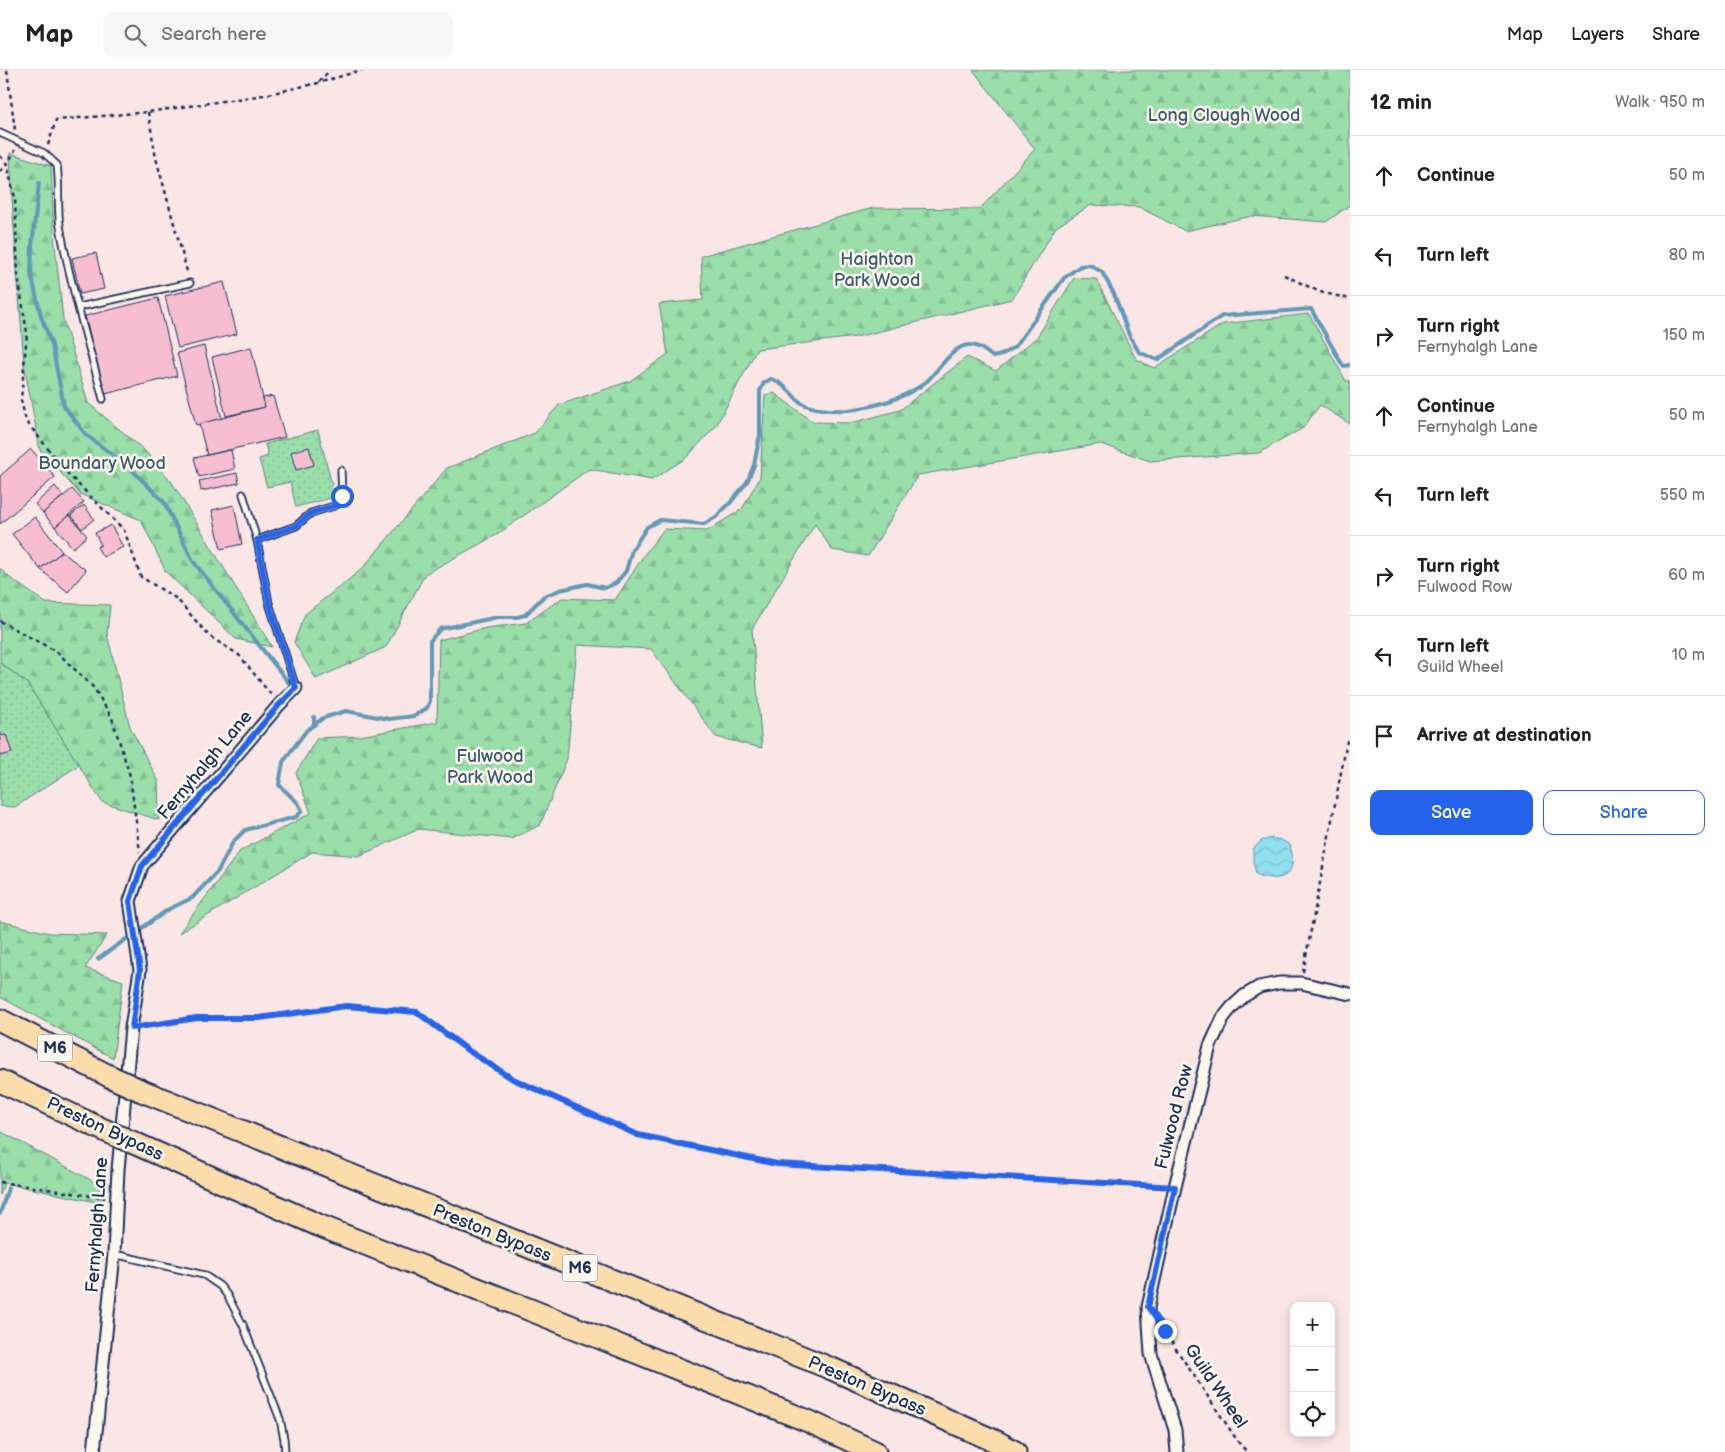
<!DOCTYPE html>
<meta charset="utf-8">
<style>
body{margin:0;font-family:"Balsamiq Sans",sans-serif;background:#f6f6f6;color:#222}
.controls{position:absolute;right:15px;bottom:15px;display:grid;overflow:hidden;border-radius:10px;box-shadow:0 2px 12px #0003}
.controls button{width:45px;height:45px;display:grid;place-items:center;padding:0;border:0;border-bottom:1px solid #e0e0e0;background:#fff;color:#222;font:25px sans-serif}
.stop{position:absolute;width:15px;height:15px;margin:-11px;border:4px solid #2563eb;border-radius:50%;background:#fff}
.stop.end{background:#2563eb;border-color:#fff;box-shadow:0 1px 5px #0008}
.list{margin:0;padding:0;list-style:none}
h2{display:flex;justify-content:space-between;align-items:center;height:65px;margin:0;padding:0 20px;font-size:21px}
h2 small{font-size:16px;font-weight:400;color:#767676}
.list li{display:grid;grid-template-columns:32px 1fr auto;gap:15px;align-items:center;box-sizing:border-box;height:80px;padding:0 20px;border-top:1px solid #e0e0e0}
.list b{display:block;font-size:19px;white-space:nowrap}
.list p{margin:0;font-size:16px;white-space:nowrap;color:#767676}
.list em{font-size:16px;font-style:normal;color:#767676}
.actions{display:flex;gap:10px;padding:15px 20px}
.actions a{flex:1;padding:11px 0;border:1px solid #2563eb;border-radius:10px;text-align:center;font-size:18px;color:#2563eb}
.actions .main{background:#2563eb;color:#fff}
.icon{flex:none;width:28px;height:28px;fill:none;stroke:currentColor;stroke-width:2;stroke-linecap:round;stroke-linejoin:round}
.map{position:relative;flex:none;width:1350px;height:1382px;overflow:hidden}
header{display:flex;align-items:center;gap:30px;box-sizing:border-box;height:70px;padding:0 25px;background:#fff;border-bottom:1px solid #e0e0e0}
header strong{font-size:24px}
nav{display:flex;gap:28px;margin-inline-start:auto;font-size:18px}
.search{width:350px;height:45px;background:#f6f6f6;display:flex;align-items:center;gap:12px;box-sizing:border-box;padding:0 18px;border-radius:10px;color:#767676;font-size:19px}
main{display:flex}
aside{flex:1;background:#fff}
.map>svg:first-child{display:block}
.forest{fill:url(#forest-firs);stroke:#5a8684}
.garden{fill:url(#garden-dots);stroke:#5a8684}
.water{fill:url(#water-waves);stroke:#6299b6}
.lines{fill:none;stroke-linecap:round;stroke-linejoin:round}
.stream{stroke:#6299b6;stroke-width:4}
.building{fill:#f7bed1;stroke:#1b2f5e}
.lane-casing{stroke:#1b2f5e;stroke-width:9}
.street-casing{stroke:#1b2f5e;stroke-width:15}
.highway-casing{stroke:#1b2f5e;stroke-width:25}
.path{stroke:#1b2f5e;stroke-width:2.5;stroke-dasharray:4 4;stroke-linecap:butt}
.lane{stroke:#fbf7ec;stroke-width:5.5}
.street{stroke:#fbf7ec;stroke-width:11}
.highway{stroke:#fddcac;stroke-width:21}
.highway-bridge-casing{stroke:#1b2f5e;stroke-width:25;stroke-linecap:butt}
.highway-bridge{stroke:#fddcac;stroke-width:21}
.route{stroke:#2563eb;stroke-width:6}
.labels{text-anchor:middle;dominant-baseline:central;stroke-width:5;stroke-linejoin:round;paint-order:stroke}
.shield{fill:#fbf7ec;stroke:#5e6b89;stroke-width:1}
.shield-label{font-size:16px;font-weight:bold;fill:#1b2f5e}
.park-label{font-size:18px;fill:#3b5b71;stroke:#fbf7ec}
.street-label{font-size:18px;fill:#1b2f5e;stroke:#fbf7ec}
</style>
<header>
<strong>Map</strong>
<div class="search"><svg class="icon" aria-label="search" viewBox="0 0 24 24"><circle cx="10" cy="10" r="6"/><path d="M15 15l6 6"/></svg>Search here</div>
<nav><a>Map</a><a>Layers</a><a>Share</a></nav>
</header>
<main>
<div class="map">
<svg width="1350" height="1382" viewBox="0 0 1350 1382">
<defs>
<pattern id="forest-firs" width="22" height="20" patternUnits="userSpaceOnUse" patternTransform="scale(1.25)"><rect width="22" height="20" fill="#9adeaa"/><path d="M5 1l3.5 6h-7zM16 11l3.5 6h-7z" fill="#84bf95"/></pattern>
<pattern id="garden-dots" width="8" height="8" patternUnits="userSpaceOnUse" patternTransform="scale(1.25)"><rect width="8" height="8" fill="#9adeaa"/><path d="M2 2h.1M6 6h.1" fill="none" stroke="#84bf95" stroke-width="1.8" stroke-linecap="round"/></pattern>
<pattern id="water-waves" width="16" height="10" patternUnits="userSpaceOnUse" patternTransform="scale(1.25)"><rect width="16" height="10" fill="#91dff0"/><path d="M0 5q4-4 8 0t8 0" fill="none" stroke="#7cc0d0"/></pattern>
</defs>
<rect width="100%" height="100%" fill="#fae6e4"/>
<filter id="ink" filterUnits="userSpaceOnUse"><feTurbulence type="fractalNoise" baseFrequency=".02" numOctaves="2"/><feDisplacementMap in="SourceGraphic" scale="10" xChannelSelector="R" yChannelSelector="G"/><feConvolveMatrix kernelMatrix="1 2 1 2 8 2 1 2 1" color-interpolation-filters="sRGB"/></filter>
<g filter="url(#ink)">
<!-- forest -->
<g class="forest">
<polygon points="973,0 1350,0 1350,135 1326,152 1252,146 1185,161 1139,137 1091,135 1056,157 1012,229 856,267 757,279 716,356 686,388 652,410 589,399 498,464 425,504 386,577 316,609 294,572 305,544 362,499 447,398 535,363 559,335 630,311 668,284 659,234 703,230 701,186 873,138 980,139 1035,79"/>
<polygon points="10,83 51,96 54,166 63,249 88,333 144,380 171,411 272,577 236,569 166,502 141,450 80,424 40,380 24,294 13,146"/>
<polygon points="1074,208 1096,209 1136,289 1154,298 1223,254 1309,244 1346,311 1350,311 1350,354 1320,335 1303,358 1259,383 1150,391 1101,374 918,405 868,486 832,480 815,454 752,559 762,678 716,667 651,579 577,575 567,689 540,755 512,769 419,759 359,786 312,782 179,863 240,781 311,743 296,703 317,668 360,666 437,652 439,570 486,558 526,553 562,528 615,530 644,485 664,459 707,461 742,439 760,407 765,325 774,323 813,352 851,353 900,340 967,287 996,301 1037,267"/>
<polygon points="0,498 10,508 46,533 110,535 107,564 130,657 158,710 159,750 102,732 27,613 0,593"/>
<polygon points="0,851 49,863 107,865 85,898 123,911 113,988 0,927"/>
<polygon points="0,1061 102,1116 101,1133 4,1113 0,1125"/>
</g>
<!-- garden -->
<g class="garden">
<polygon points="318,360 335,427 296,437 290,412 267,417 259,389 268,386 265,374"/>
<polygon points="0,593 27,613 79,695 15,737 0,736"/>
</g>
<!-- water -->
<path class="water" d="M1272 768 1281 770 1290 775C1299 804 1283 815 1256 804L1253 791V779L1261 771Z"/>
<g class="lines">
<!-- stream -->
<g class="stream">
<polyline points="39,113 32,175 31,204 41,246 52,275 64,336 86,365 129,397 164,432 193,491 289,613"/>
<polyline points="314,655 314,647"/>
<path d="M98 889 169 839 192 828 218 801 233 772 245 760 296 747 302 741 298 733 279 715 283 692 306 661 323 648 346 641 389 649 414 646 427 638 430 631V571L440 559 498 547H517L525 545 544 526 560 520 587 514 605 518 616 513 626 501 632 480 647 457 660 450 704 454 716 447 731 432 747 412 754 395 760 365V321L764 313 771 309C784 313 790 323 800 332 811 340 835 341 848 340 874 337 907 328 927 311 938 301 954 274 970 275 979 275 986 282 993 287L1001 285 1015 277 1064 208 1080 196 1090 195 1102 202 1114 224 1129 265 1139 282 1157 290 1222 246 1311 239 1343 296 1350 295"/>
<polyline points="0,1144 8,1118"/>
</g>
</g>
<!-- building -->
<g class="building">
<polygon points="96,183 104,219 80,224 72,188"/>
<polygon points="224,212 237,264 178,278 165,226"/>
<polygon points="158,228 177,306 105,324 85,246"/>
<polygon points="204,276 222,349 196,355 177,283"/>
<polygon points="251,277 265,337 226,346 212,287"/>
<polygon points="273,326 285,367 207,385 199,354 265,337 263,328"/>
<polygon points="309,377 314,395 296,400 291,382"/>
<polygon points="31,379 55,407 0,454 0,406"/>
<polygon points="231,380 235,399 199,407 194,388"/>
<polygon points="237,403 239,413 201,421 199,411"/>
<polygon points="55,416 63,426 43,443 35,434"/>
<polygon points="72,419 84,432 55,457 43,443"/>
<polygon points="84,435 94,449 82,459 71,445"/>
<polygon points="234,435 242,474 221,479 212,440"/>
<polygon points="69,445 87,466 73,478 55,457"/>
<polygon points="35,447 62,482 40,499 12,464"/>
<polygon points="111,455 123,477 103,487 97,477 101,475 95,463"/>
<polygon points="62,482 86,500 68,522 40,499"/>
<polygon points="0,662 2,666 6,665 12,683 0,686"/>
</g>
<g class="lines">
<defs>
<g id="lane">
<path d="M0 63 44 83 57 95C60 115 57 136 60 156 70 215 88 272 103 329"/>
<polyline points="79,237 190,213"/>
<polyline points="243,424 257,470 269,533 296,618"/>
<polyline points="257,470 296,456 311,443 334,436 340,433 342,425 341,400"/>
<polyline points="114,1184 204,1205 220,1216 227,1225 243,1255 280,1349 284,1369 285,1382"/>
</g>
<g id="street">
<polyline points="94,1382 114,1184 118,1100 131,958 140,900 130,831 142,796 279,635 296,618"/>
<polyline points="1177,1382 1175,1360 1151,1284 1148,1237 1175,1117 1210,976 1223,948 1232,937 1244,926 1259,917 1279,913 1301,913 1350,924"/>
</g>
<g id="highway">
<polyline points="0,950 109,1006"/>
<polyline points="0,1011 104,1060"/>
<polyline points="142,1021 832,1299 997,1372 1015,1382"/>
<polyline points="134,1073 318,1155 808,1351 875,1382"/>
</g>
</defs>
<!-- lane casing -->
<use href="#lane" class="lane-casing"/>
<!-- street casing -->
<use href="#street" class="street-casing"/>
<!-- highway casing -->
<use href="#highway" class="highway-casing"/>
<!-- path -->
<g class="path">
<polyline points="7,0 15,60"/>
<polyline points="319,12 330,0"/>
<polyline points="148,42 156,88 188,205"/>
<polyline points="48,75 56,50 148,42 264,25 318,13 362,0"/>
<polyline points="0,86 5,91 7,95 15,128 18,206 27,263 21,330 26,351 68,404 124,460 141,507 177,529 209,566 239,585 272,626"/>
<polyline points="0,101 7,95 15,80"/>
<polyline points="1284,205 1320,222 1350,229"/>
<polyline points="0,551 57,582 94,618 112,648 130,706 140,782"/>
<polyline points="1303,902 1347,671 1350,667"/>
<polyline points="143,956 197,948 259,948 346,936 417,942 469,981 513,1009 638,1065 777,1094 1164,1117"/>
<polyline points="0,1112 105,1128"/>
<polyline points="1162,1258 1239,1373 1247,1382"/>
</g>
<!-- lane -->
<use href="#lane" class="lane"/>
<!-- street -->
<use href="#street" class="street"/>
<!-- highway -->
<use href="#highway" class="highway"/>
<defs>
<g id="highway-bridge">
<polyline points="109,1006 142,1021"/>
<polyline points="104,1060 134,1073"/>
</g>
</defs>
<!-- highway-bridge casing -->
<use href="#highway-bridge" class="highway-bridge-casing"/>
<!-- highway-bridge -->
<use href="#highway-bridge" class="highway-bridge"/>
</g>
</g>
<g class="lines" filter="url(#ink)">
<!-- route -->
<polyline class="route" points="342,426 340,433 334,436 311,443 296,456 257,470 269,533 296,618 279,635 142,796 130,831 140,900 132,958 197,948 259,948 346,936 417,942 469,981 513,1009 638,1065 777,1094 1175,1117 1148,1237 1165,1261"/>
</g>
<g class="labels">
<!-- shield labels -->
<g class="shield">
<rect x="37.5" y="964.5" width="35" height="27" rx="4"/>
<rect x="562.5" y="1184.5" width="35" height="27" rx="4"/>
</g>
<g class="shield-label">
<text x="55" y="978">M6</text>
<text x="580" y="1198">M6</text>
</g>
<!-- park labels -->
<g class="park-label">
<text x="1224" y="45">Long Clough Wood</text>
<text x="877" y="189">Haighton<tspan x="877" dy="21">Park Wood</tspan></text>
<text x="102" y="393">Boundary Wood</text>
<text x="490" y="686">Fulwood<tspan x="490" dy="21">Park Wood</tspan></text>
</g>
<!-- street labels -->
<g class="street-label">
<text transform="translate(205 695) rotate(-50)">Fernyhalgh Lane</text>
<text transform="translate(1174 1047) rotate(-76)">Fulwood Row</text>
<text transform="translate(105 1059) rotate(25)">Preston Bypass</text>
<text transform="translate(97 1155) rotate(-86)">Fernyhalgh Lane</text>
<text transform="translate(492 1163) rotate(22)">Preston Bypass</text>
<text transform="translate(867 1316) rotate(23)">Preston Bypass</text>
<text transform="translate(1216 1316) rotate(56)">Guild Wheel</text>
</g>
</g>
</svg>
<div class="controls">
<button>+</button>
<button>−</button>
<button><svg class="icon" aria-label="locate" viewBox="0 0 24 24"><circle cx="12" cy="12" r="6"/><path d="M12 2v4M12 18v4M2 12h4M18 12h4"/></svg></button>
</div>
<div class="stop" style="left:342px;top:426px"></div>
<div class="stop end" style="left:1165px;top:1261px"></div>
</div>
<aside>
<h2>12 min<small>Walk · 950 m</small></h2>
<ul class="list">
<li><svg class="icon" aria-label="ahead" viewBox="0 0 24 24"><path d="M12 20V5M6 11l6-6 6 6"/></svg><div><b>Continue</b></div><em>50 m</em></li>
<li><svg class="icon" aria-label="left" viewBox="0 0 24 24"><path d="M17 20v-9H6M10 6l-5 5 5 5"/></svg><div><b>Turn left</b></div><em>80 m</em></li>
<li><svg class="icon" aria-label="right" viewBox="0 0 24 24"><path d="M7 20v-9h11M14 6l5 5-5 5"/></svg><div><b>Turn right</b><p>Fernyhalgh Lane</p></div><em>150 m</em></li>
<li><svg class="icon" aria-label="ahead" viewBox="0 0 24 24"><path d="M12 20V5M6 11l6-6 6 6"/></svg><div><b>Continue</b><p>Fernyhalgh Lane</p></div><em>50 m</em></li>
<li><svg class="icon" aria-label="left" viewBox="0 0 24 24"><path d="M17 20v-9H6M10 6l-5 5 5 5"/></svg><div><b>Turn left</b></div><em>550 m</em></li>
<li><svg class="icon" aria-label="right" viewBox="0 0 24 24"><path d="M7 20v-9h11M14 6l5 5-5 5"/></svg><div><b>Turn right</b><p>Fulwood Row</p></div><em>60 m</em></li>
<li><svg class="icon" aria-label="left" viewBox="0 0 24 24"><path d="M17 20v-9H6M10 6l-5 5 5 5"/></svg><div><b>Turn left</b><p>Guild Wheel</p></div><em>10 m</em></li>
<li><svg class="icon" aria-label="arrive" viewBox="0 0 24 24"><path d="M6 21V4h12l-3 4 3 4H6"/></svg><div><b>Arrive at destination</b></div></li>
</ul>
<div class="actions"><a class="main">Save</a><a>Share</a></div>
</aside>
</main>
